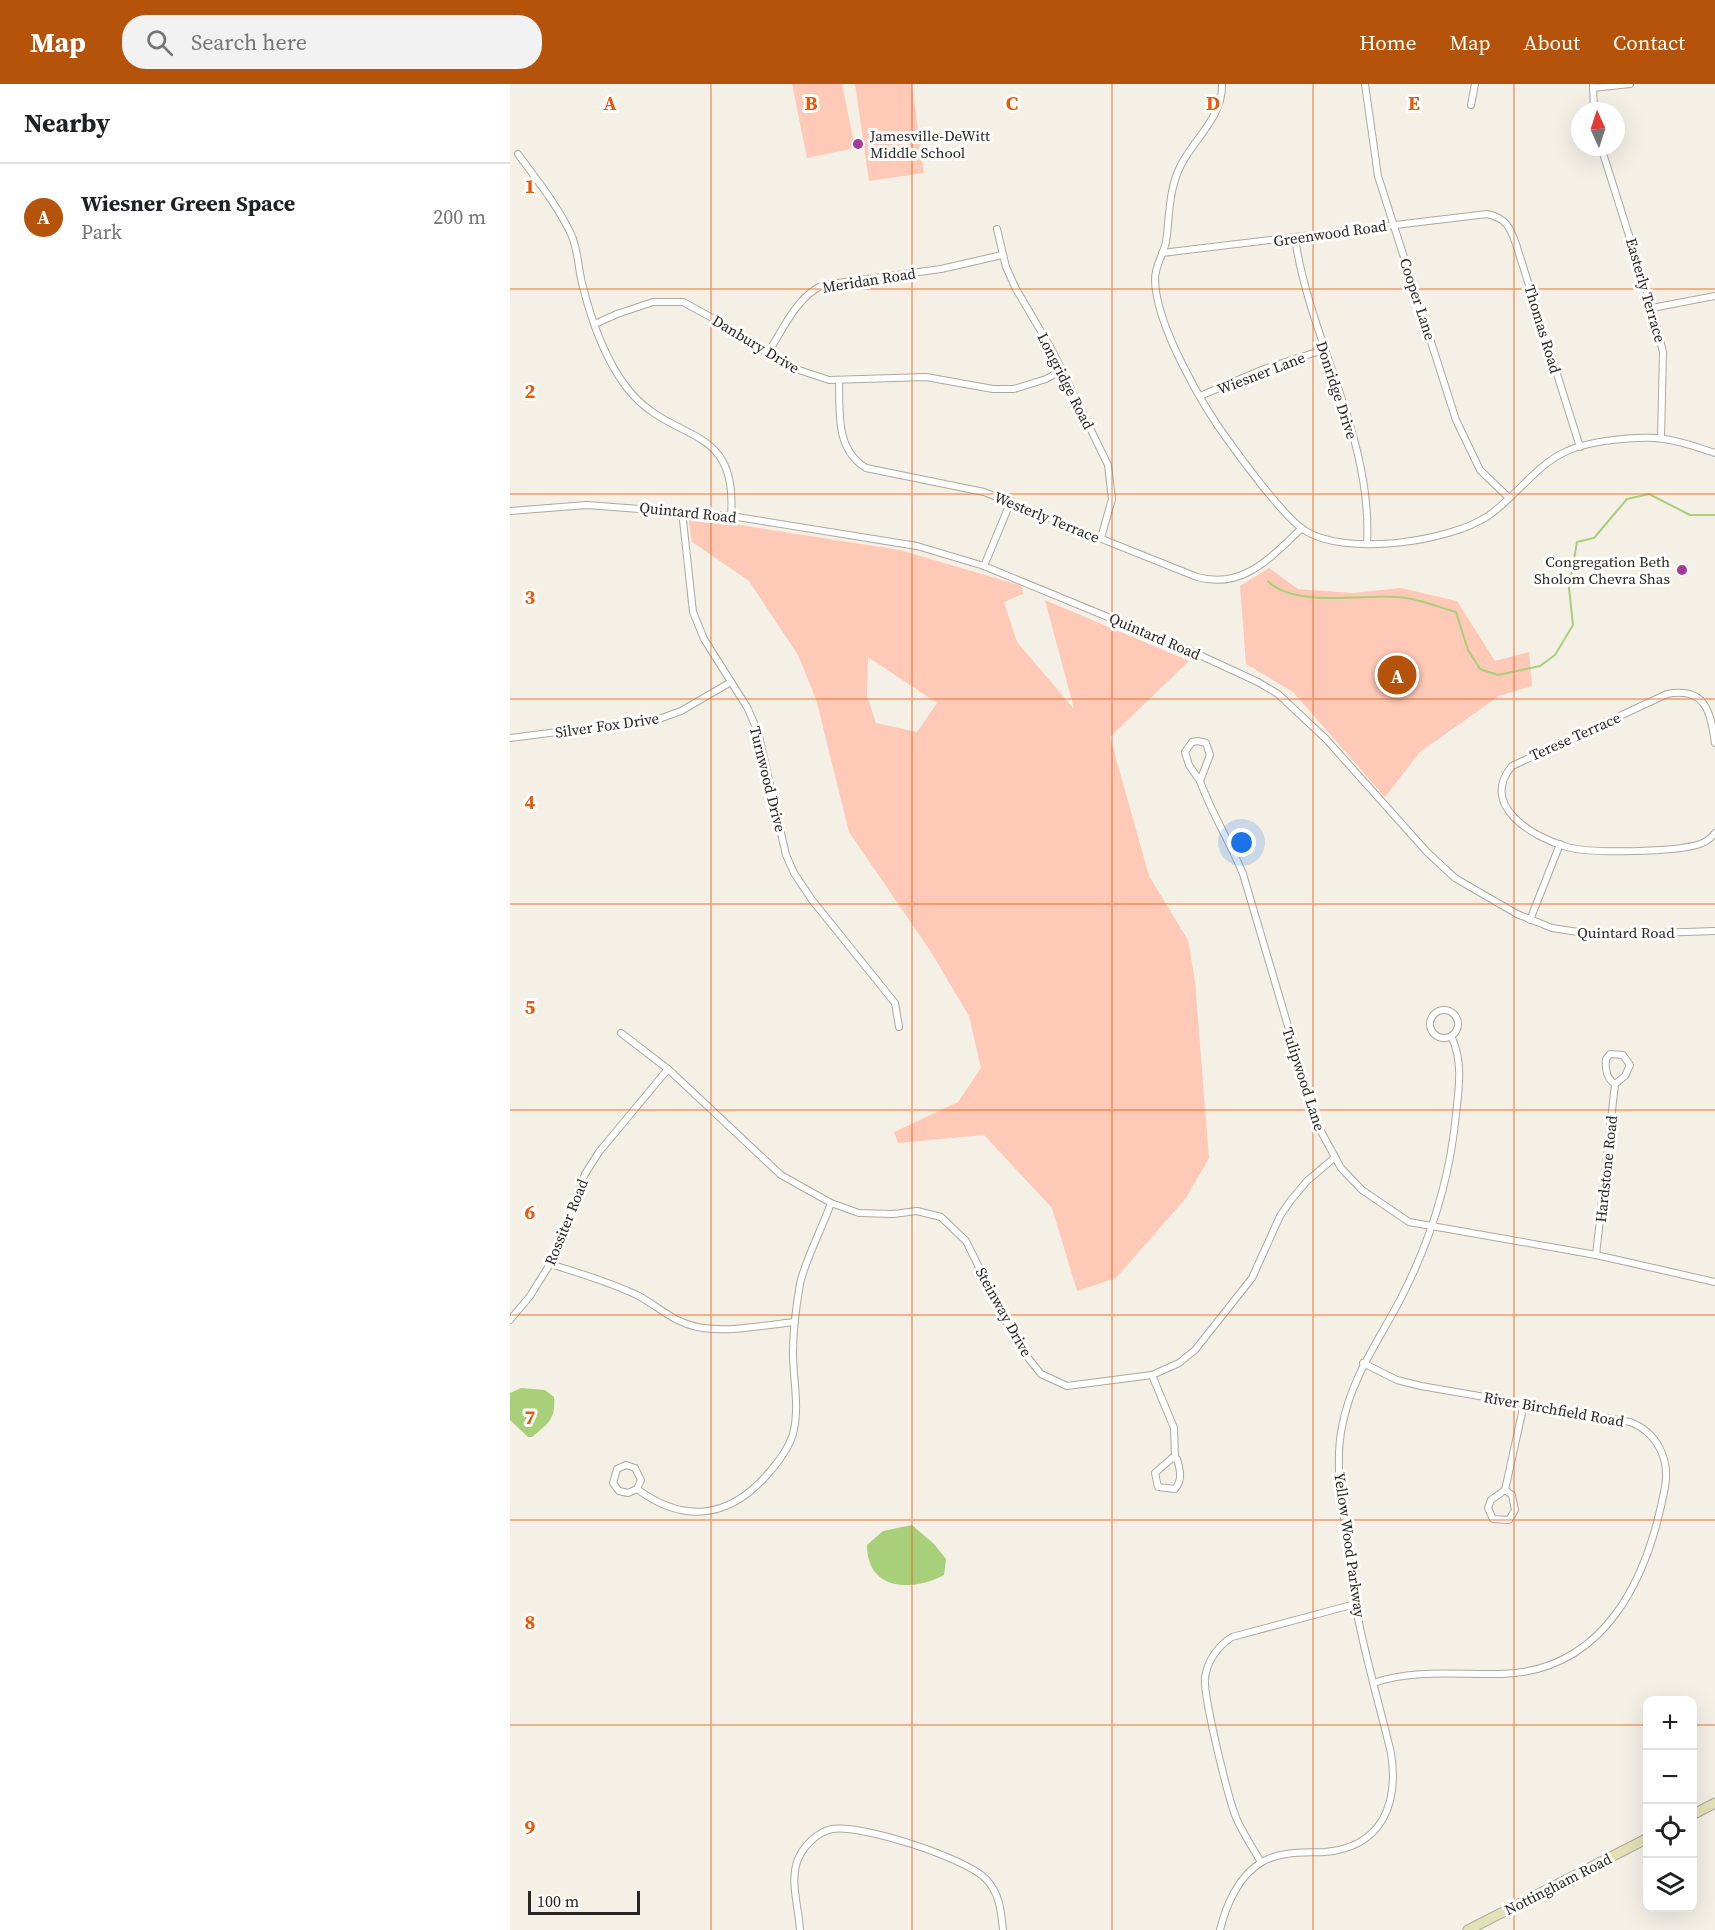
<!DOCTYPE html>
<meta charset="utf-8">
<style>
body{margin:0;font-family:"Source Serif 4",serif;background:#f2f2f2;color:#202124}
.controls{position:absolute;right:18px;bottom:18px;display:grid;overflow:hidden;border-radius:12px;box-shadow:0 6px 24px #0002}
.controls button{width:54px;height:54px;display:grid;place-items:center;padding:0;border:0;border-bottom:2px solid #e0e0e0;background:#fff;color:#202124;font:30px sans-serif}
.compass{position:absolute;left:1061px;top:18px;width:54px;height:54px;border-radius:50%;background:#fff;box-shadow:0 6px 24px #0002;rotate:357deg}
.scale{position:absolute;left:18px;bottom:15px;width:112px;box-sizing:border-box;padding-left:6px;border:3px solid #282623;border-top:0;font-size:16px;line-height:21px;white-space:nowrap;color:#282623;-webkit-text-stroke:4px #fffefc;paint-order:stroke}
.you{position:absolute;left:732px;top:759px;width:21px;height:21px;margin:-15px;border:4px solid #fff;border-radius:50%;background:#1a73e8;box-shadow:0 0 0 9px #1a73e833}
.badge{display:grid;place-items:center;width:39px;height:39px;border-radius:50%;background:#b45309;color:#fff;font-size:20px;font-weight:700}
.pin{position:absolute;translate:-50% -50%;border:3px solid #fff;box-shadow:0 2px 6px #0006}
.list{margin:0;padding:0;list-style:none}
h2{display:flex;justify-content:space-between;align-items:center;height:78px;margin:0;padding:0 24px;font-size:26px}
h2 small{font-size:20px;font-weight:400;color:#757577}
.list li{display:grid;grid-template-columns:39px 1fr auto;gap:18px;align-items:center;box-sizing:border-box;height:108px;padding:0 24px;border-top:2px solid #e0e0e0}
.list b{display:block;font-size:22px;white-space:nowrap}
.list p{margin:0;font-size:20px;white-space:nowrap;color:#757577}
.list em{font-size:20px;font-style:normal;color:#757577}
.icon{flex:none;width:33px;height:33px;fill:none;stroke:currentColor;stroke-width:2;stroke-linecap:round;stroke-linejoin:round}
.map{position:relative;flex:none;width:1205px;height:1846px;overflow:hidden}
header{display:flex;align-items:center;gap:36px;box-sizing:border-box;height:84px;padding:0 30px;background:#b45309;color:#fff}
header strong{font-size:28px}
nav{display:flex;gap:33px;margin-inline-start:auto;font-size:21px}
.search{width:420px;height:54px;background:#f2f2f2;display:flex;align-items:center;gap:15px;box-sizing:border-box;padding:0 21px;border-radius:24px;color:#757577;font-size:22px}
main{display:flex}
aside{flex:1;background:#fff}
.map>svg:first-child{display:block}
.green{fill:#fec9b7;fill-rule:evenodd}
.water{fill:#a8cf79}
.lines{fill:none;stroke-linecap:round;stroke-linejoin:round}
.stream{stroke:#a8cf79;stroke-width:2}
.street-casing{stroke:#aca89e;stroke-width:8}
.secondary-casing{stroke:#aca89e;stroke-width:11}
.street{stroke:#fff;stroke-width:6}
.secondary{stroke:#e3e1b6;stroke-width:9}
.grid{fill:none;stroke:#e8590c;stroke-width:1.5;stroke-opacity:0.55}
.poi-dot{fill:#a53999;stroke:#fffefc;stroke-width:2}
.labels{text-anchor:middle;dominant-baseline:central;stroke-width:6;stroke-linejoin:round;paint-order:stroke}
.poi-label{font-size:15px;fill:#282623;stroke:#fffefc;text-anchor:start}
.street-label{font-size:15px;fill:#282623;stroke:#fffefc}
.grid-label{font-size:20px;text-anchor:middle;font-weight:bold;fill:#e8590c;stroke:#fffefc;stroke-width:6;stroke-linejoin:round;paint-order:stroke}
</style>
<header>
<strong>Map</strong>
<div class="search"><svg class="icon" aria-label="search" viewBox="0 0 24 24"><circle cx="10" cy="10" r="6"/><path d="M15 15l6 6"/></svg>Search here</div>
<nav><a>Home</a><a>Map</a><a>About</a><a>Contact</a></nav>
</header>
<main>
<aside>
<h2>Nearby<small></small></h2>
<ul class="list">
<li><span class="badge">A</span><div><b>Wiesner Green Space</b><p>Park</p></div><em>200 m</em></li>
</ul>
</aside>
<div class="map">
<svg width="1205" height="1846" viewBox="0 0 1205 1846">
<rect width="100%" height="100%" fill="#f5f0e6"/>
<!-- green -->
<g class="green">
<polygon points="282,0 332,0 345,64 297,74"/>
<polygon points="345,0 402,0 414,89 359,97"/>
<path d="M178 433 390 466 512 502 513 510 494 518 507 558 564 625 535 516 679 577 600 653 639 792 678 856 685 897 699 1074 676 1114 606 1194 567 1207 542 1124 474 1051 388 1059 384 1048 448 1018 471 984 459 932 421 868 339 748 306 615 288 571 239 497 182 458ZM358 573 427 619 407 648 366 639 357 612Z"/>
<polygon points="759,484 788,505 843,509 891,504 947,517 985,577 1019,568 1022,602 989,612 910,668 875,713 783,608 736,580 730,502"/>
</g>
<!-- water -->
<g class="water">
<path d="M11 1304 35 1306 44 1313C46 1335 38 1340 22 1353H18L0 1336V1309Z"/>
<path d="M402 1441 424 1460 436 1475 434 1491C402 1508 357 1507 357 1461L373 1447Z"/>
</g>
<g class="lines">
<!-- stream -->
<path class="stream" d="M758 497C783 524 855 510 888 513 907 514 928 523 946 528L958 566 970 585 988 591 1030 582 1045 571 1063 541 1059 504 1067 458 1084 454 1117 415 1139 410 1180 431H1205"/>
<defs>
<g id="street">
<path d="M712 0C713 32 686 53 672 79 658 105 660 131 656 158 653 171 645 182 645 195 645 240 693 323 720 359 736 381 773 432 794 446 835 473 939 458 978 432 1006 413 1025 382 1055 368 1077 357 1131 351 1154 355 1171 357 1189 364 1205 369"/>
<polyline points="855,0 868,92 946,336 970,386 999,414"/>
<polyline points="1083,1 1084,27"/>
<polyline points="1083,4 1120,0"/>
<polyline points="961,21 965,0"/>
<polyline points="1091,63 1142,224 1153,268 1151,354"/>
<path d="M8 70C26 95 48 122 61 150 68 165 68 183 72 199 81 236 94 274 117 304 162 362 228 336 221 432"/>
<polyline points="487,145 496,183 506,205 542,266 598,381 602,415 591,454"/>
<path d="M785 154C800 258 863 353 857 460"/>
<path d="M652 169 977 130C996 134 1000 143 1006 160L1070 363"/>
<polyline points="1142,224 1205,212"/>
<polyline points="85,240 107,230 143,218 173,218 217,242 277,282 319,296 416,293 483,305 504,305 536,295 552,286"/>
<path d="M257 270C273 246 286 213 313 201L431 185 492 171"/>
<path d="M329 297C330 328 325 365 356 384L474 408 687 493C733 506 761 473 792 444"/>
<polyline points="690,312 754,285 813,266"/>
<polyline points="0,427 77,421 221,432 407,462 474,482 683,568 748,598 768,610 816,655 917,768 945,794 1007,830 1042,844 1088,851 1205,847"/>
<polyline points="172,427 183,528 194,555 237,623 248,648 276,771 284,789 302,816 385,919 389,943"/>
<polyline points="474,482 501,417"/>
<polyline points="0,654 149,635 171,627 221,598"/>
<polygon points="688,657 696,659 700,671 690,697 679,681 675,668 682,658"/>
<path d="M1205 659C1200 627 1196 603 1157 610L1002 682C969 721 1022 753 1057 763 1081 770 1166 768 1190 760 1196 758 1201 754 1205 749"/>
<path d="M690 697C702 730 720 758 733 790L807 1040 831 1084 852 1106 899 1138 1086 1171 1205 1198"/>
<polyline points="1020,836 1050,760"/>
<circle cx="934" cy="940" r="14"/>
<polyline points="111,949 158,985 271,1091 321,1119 349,1129 383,1130 407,1127 431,1133 456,1157 495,1236 519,1275 531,1290 557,1302 642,1291 669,1279 685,1266 742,1194 770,1132 781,1116 797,1097 824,1074"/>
<path d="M1100 970 1113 971 1120 981 1115 992 1105 1000C1096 994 1095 985 1096 975Z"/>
<polyline points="1086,1171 1105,1000"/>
<path d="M40 1180C70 1189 99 1198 127 1211 150 1223 164 1240 193 1244 223 1248 255 1241 285 1238"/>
<polyline points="0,1236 20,1212 40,1180 75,1090 89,1068 158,985"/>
<path d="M853 1279 887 1296 911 1302 1120 1338C1147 1348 1160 1375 1155 1403 1138 1495 1095 1588 990 1590 950 1591 902 1585 864 1599"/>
<polyline points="642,1291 664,1344 665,1374"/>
<path d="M662 1374 667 1375C670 1385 673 1396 665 1405L648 1403 645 1389Z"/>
<path d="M127 1405 131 1396 125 1384 116 1381 107 1385 103 1399 109 1407 118 1409 127 1405C173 1439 218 1435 256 1392 266 1381 278 1366 283 1350 290 1323 283 1296 283 1269 283 1246 286 1223 290 1200 294 1179 313 1142 321 1119"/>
<polygon points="995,1406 1002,1411 1005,1426 999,1436 983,1435 978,1424 981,1416"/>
<polyline points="995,1406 1014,1320"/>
<path d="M751 1778C743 1765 735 1752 728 1738 719 1720 693 1611 695 1594 697 1577 708 1562 722 1553L845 1520"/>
<path d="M290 1846C289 1825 280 1799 287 1778 292 1763 307 1748 322 1745 351 1740 456 1774 476 1795 490 1810 491 1827 493 1846"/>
<path d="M710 1846C716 1821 729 1791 752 1778 770 1767 795 1769 815 1768 872 1763 889 1720 881 1669 869 1619 854 1569 845 1519 841 1495 839 1471 836 1447 831 1412 825 1377 832 1343 841 1294 868 1258 890 1216 920 1158 940 1095 946 1030 949 1004 953 978 942 954"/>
</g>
<g id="secondary">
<polyline points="1182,1731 1205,1719"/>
<polyline points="958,1846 1138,1754"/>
</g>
</defs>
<!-- street casing -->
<use href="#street" class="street-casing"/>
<!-- secondary casing -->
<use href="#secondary" class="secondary-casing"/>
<!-- street -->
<use href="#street" class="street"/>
<!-- secondary -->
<use href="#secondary" class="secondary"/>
</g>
<!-- grid -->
<path class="grid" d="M201 0V1846M402 0V1846M602 0V1846M803 0V1846M1004 0V1846M0 205H1205M0 410H1205M0 615H1205M0 820H1205M0 1026H1205M0 1231H1205M0 1436H1205M0 1641H1138M1182 1641H1205"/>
<!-- markers -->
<g class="poi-dot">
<circle cx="348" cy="60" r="6"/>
<circle cx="1172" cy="486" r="6"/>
</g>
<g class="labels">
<!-- poi labels -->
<g class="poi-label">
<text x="360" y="51">Jamesville-DeWitt<tspan x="360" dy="17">Middle School</tspan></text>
<text x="1160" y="477" text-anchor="end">Congregation Beth<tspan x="1160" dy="17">Sholom Chevra Shas</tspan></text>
</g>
<!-- street labels -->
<g class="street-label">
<text transform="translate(820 149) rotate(-8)">Greenwood Road</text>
<text transform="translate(359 196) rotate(-9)">Meridan Road</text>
<text transform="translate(1136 206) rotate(74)">Easterly Terrace</text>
<text transform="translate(908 215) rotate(72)">Cooper Lane</text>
<text transform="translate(1033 245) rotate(73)">Thomas Road</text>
<text transform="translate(246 260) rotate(31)">Danbury Drive</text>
<text transform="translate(751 289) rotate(-21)">Wiesner Lane</text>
<text transform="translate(556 297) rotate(63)">Longridge Road</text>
<text transform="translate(827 306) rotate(72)">Donridge Drive</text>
<text transform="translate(178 428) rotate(6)">Quintard Road</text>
<text transform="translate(537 433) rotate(22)">Westerly Terrace</text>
<text transform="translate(645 552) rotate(23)">Quintard Road</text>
<text transform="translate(97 641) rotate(-8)">Silver Fox Drive</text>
<text transform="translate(1065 652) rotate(-24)">Terese Terrace</text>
<text transform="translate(258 695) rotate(76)">Turnwood Drive</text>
<text x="1116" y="848">Quintard Road</text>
<text transform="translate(794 995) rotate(72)">Tulipwood Lane</text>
<text transform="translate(1096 1085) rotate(-84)">Hardstone Road</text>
<text transform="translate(56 1138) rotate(-68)">Rossiter Road</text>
<text transform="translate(494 1228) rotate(61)">Steinway Drive</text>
<text transform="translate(1044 1325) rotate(10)">River Birchfield Road</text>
<text transform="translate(840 1461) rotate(82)">Yellow Wood Parkway</text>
<text transform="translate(1048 1800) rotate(-27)">Nottingham Road</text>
</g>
</g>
<g class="grid-label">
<text x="100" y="26">A</text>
<text x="301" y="26">B</text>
<text x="502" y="26">C</text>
<text x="703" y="26">D</text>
<text x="904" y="26">E</text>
<text x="20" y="109">1</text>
<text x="20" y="314">2</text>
<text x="20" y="520">3</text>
<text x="20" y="725">4</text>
<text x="20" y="930">5</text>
<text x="20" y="1135">6</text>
<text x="20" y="1340">7</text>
<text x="20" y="1545">8</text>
<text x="20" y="1750">9</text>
</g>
</svg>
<div class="controls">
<button>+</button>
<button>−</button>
<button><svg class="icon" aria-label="locate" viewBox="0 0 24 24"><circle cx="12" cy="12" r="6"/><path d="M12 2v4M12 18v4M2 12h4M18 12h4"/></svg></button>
<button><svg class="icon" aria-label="layers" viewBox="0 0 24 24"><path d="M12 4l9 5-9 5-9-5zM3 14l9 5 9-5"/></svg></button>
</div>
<svg class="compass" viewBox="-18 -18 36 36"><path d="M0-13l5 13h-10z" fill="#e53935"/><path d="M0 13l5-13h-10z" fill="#757577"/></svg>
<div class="scale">100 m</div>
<div class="you"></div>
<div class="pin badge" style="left:887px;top:591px">A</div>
</div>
</main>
